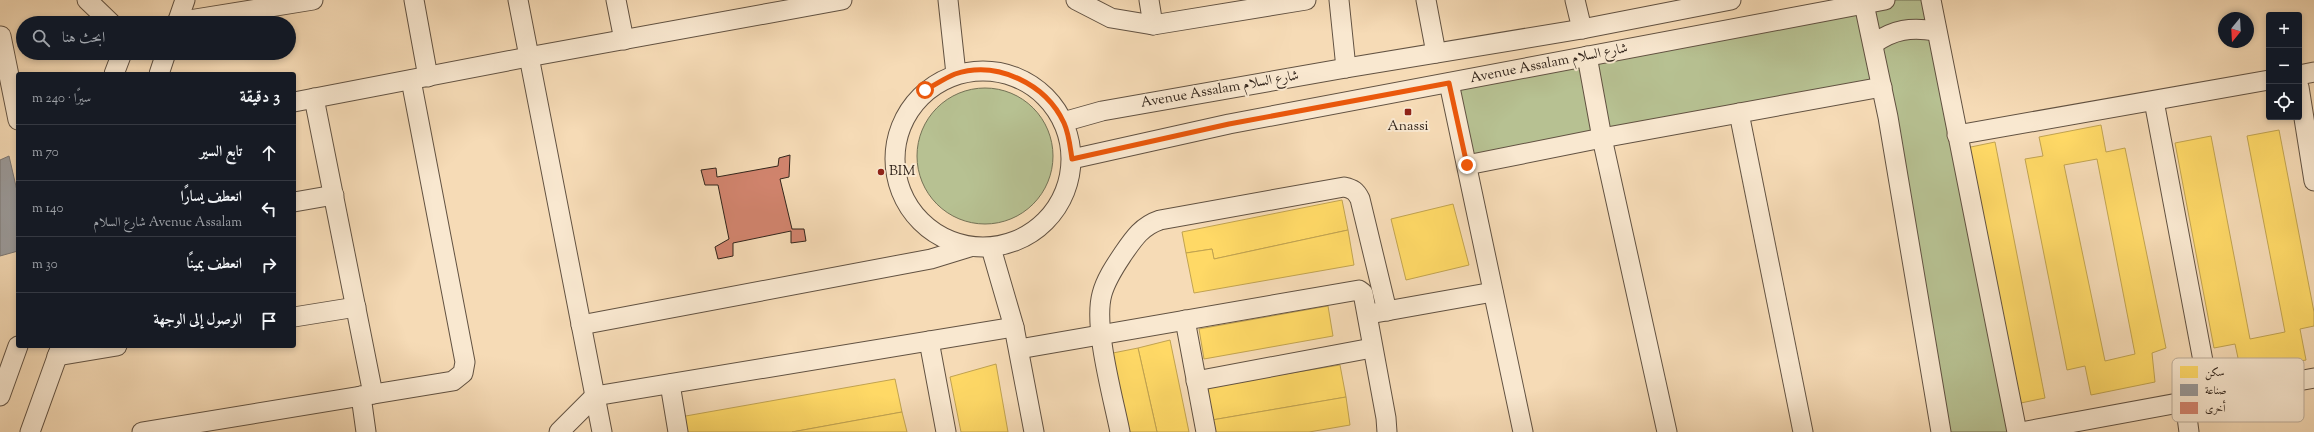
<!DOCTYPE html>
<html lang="ar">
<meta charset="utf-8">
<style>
body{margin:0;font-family:"Sorts Mill Goudy",Amiri,serif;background:#242831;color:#f1f3f6;direction:rtl}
.controls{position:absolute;right:12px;top:12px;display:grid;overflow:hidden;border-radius:4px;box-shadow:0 2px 6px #0003}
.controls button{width:36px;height:36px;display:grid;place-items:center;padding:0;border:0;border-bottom:1px solid #363941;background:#171b24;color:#f1f3f6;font:20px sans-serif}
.compass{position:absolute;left:2218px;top:12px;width:36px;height:36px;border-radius:50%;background:#171b24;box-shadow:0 2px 6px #0003;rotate:198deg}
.stop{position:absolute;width:12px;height:12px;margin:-9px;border:3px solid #ea580c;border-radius:50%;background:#fff}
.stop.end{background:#ea580c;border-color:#fff;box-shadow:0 1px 4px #0008}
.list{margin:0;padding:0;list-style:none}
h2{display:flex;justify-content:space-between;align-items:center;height:52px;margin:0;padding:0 16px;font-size:17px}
h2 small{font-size:13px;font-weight:400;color:#9ea1a6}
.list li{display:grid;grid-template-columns:26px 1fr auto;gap:12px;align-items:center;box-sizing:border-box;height:56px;padding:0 16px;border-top:1px solid #363941}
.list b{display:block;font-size:15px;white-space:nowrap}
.list p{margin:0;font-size:13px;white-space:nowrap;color:#9ea1a6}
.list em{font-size:13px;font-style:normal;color:#9ea1a6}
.icon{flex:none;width:22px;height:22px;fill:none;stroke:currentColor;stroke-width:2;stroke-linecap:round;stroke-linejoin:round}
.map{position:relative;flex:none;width:2314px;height:432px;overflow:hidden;direction:ltr}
.search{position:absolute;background:#171b24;box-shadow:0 2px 6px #0003;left:16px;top:16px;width:280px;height:44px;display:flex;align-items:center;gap:10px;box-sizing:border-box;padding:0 14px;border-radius:22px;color:#9ea1a6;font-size:15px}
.panel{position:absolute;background:#171b24;box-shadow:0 2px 6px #0003;left:16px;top:72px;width:280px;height:276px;border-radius:4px;direction:rtl}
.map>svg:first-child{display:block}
.green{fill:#b7c192;stroke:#747256}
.homes{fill:#ffd966;stroke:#c1a350;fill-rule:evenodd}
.industry{fill:#999;stroke:#7a7673}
.building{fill:#d3856f;stroke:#31241b}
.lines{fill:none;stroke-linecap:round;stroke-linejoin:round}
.minor-casing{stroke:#625242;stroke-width:21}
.minor{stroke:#f9e8d0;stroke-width:19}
.route{stroke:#ea580c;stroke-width:5}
.poi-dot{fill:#8f2418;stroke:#f9e8d0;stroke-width:1.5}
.labels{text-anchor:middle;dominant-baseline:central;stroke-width:4;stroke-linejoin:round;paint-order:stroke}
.street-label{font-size:14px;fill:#31241b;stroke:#f9e8d0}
.poi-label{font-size:14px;fill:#31241b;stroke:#f9e8d0}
.key{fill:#f9e8d0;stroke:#bdad9a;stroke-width:1}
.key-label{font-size:11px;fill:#31241b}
</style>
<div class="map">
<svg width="2314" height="432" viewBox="0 0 2314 432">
<rect width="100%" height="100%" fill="#f6dbb6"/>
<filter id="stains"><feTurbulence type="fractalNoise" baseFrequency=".005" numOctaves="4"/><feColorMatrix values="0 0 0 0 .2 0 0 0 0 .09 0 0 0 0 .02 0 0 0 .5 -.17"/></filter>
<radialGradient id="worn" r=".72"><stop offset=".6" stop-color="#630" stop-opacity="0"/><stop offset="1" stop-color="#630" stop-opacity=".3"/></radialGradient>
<!-- green -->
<g class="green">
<polygon points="1885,0 1931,0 2013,432 1950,432 1882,87 1467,165 1449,83"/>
<circle cx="985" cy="156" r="68"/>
</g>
<!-- homes -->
<g class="homes">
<path d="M2101 125 2106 152 2125 148 2166 348 2152 353 2155 382 2091 395 2085 366 2067 370 2025 159 2043 156 2039 137ZM2097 159 2135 354 2105 361 2064 165Z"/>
<polygon points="2279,130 2314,312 2314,326 2300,329 2306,360 2241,372 2235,344 2214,348 2175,143 2211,136 2250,339 2285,332 2247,136"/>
<polygon points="1995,142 2045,398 2016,404 1966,148"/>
<polygon points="1342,200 1348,230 1214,259 1212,249 1186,253 1182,232"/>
<polygon points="1453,204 1469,265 1406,280 1391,219"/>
<polygon points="1348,230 1354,265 1194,293 1186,253 1212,249 1214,259"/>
<polygon points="1328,306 1333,336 1204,359 1199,329"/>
<polygon points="1170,340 1189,432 1157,432 1138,348"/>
<polygon points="1138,348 1157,432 1125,432 1108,354"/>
<polygon points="996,364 1008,432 961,432 950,377"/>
<polygon points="1340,365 1346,397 1212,420 1206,387"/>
<polygon points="895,379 902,412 792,432 684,432 680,417"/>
<polygon points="1346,397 1350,425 1309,432 1214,432 1212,420"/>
<polygon points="902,412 907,432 792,432"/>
</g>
<!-- industry -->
<polygon class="industry" points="9,156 18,195 18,251 0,256 0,160"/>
<!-- building -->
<polygon class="building" points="790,155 789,177 780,179 792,229 804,229 806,241 791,243 791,231 733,243 733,256 718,259 715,247 729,239 718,185 705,185 701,170 716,168 717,177 778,166 779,158"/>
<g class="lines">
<defs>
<g id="minor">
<polyline points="87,0 111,23"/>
<polyline points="414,0 428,77"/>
<polyline points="518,0 602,432"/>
<polyline points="616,0 624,40"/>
<polyline points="948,0 956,74"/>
<polyline points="1076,0 1111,18 1153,25 1306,0"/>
<polyline points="1149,0 1153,25"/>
<polyline points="1339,0 1346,68"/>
<polyline points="1426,0 1436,53"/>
<polyline points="1575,0 1582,29"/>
<polyline points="1931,0 2017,432"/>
<polyline points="1864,4 1888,117 1941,432"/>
<polyline points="177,22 313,0"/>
<polyline points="177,23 185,0"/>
<polyline points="1,36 18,120"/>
<path d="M1873 44C1894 29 1911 27 1936 31"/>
<polyline points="1587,56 1602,138 1667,432"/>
<circle cx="983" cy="159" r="88"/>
<polyline points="114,74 122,53"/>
<polyline points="159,74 166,53"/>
<polyline points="2299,75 2314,72"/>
<polyline points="1449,83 1523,432"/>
<polyline points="2299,87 2314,181"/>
<polyline points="314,98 373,394"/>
<polyline points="2154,101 2210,398"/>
<polyline points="294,102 528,57 842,0"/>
<polyline points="1739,113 1803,432"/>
<polyline points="1063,122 1102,111 1346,68 1582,29 1731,0"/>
<polyline points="1957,135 2269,80"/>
<polyline points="1072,159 1229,124 1885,0"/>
<polyline points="1467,165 1602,138 1882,87"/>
<polyline points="294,202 334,195"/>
<polyline points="991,248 1014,327 1034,432"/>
<polyline points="1375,313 1493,292"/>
<polyline points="294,317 356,307"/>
<polyline points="1185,320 1206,432"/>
<polyline points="581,325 931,259 970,247"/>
<polyline points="929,341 946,432"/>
<polyline points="1019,349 1359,290 1363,293 1386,418 1387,432"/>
<polyline points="57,356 117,346"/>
<polyline points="1196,381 1372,348"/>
<polyline points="670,384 678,432"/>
<polyline points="0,396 18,346"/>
<polyline points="361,396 366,432"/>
<polyline points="2185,402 2189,432"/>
<polyline points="30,432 61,346"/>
<polyline points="142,432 453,381 463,373 465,362 411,80"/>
<polyline points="559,432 595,396 1014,327"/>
<path d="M1120 432C1113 397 1093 326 1102 294 1106 279 1115 266 1123 254 1134 238 1142 226 1160 220L1344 187C1353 189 1356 191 1360 199L1387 311"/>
<polyline points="2021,432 2314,378"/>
</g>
</defs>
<!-- minor casing -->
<use href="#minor" class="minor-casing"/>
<!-- minor -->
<use href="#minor" class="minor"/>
</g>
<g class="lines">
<!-- route -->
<path class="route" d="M925 90C935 85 945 78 955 74 997 60 1046 84 1064 123 1069 134 1070 146 1072 159L1229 124 1449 83 1467 165"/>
</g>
<!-- markers -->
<g class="poi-dot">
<rect x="1404" y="108" width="8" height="8" rx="2"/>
<circle cx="881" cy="172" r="4"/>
</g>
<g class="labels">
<!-- street labels -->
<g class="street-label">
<text transform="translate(1549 64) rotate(-11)">Avenue Assalam شارع السلام</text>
<text transform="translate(1220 90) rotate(-10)">Avenue Assalam شارع السلام</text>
</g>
<!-- poi labels -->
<g class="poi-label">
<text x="1408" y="127">Anassi</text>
<text x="889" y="172" text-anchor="start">BIM</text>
</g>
</g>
<!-- legend -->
<rect x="2172" y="358" width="132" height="64" rx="6" class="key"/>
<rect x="2180" y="366" width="18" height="12" fill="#ffd966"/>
<rect x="2180" y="384" width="18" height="12" fill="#999"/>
<rect x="2180" y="402" width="18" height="12" fill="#d3856f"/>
<g class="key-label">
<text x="2205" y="376">سكن</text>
<text x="2205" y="394">صناعة</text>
<text x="2205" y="412">أخرى</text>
</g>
<rect width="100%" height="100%" filter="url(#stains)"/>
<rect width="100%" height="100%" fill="url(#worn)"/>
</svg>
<div class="controls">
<button>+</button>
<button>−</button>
<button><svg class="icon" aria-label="locate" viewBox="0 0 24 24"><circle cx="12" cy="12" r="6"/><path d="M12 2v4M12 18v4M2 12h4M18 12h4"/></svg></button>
</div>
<svg class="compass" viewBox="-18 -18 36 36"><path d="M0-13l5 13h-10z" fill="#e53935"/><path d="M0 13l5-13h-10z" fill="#9ea1a6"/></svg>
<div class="stop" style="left:925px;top:90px"></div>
<div class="stop end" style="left:1467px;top:165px"></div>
<div class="search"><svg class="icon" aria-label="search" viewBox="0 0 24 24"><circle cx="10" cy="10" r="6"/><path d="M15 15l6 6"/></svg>ابحث هنا</div>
<section class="panel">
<h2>3 دقيقة<small>سيرًا · 240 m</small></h2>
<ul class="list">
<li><svg class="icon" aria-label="ahead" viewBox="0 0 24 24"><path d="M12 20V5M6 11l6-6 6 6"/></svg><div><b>تابع السير</b></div><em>70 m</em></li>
<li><svg class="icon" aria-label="left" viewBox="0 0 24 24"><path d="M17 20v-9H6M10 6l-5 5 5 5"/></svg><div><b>انعطف يسارًا</b><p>Avenue Assalam شارع السلام</p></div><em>140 m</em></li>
<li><svg class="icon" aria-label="right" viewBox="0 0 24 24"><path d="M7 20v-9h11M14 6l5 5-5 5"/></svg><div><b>انعطف يمينًا</b></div><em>30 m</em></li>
<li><svg class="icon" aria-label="arrive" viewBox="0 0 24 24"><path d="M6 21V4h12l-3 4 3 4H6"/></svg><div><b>الوصول إلى الوجهة</b></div></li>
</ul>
</section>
</div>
